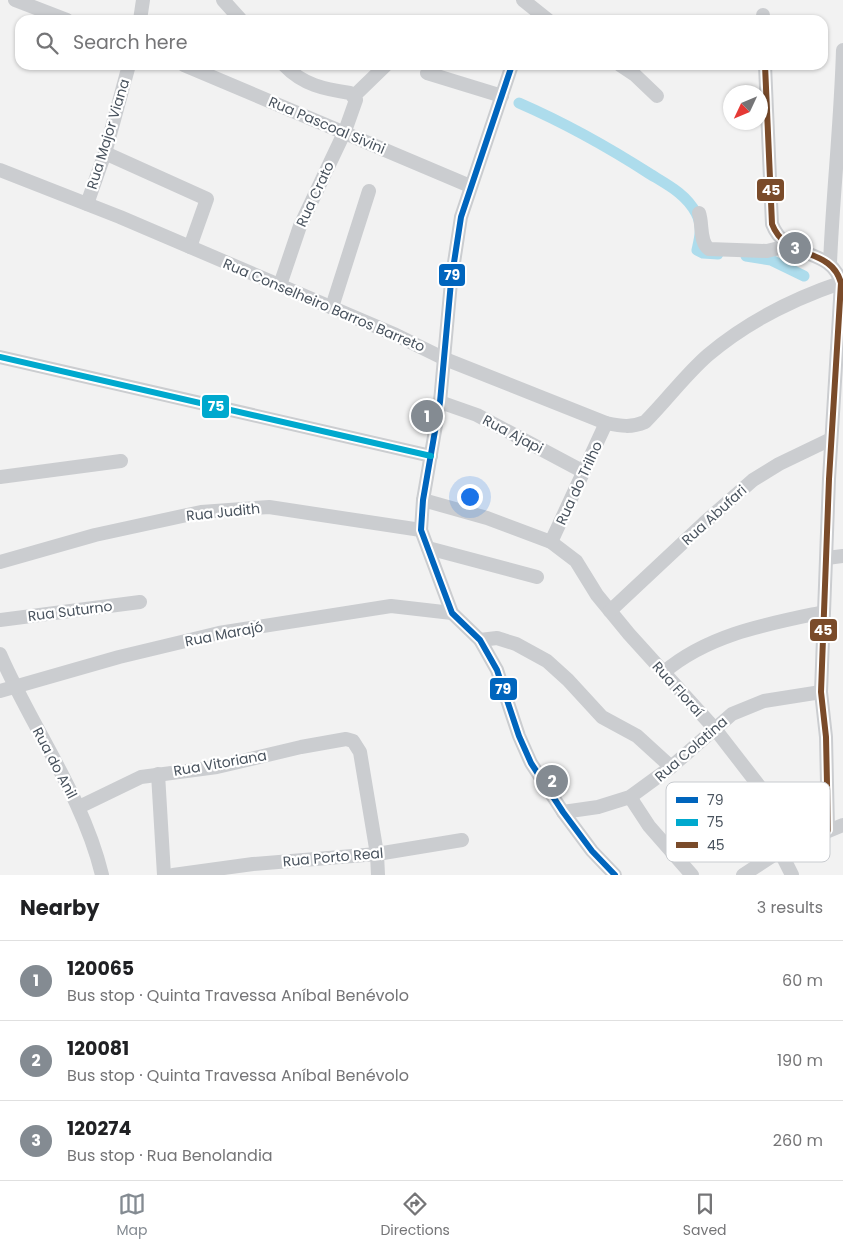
<!DOCTYPE html>
<meta charset="utf-8">
<style>
body{margin:0;font-family:Poppins,sans-serif;background:#f6f6f6;color:#202124}
.compass{position:absolute;left:723px;top:85px;width:45px;height:45px;border-radius:50%;background:#fff;box-shadow:0 1px 4px #0004;rotate:226deg}
.you{position:absolute;left:469px;top:496px;width:18px;height:18px;margin:-12px;border:4px solid #fff;border-radius:50%;background:#1a73e8;box-shadow:0 0 0 8px #1a73e833}
.badge{display:grid;place-items:center;width:32px;height:32px;border-radius:50%;background:#848b92;color:#fff;font-size:16px;font-weight:700}
.pin{position:absolute;translate:-50% -50%;border:2px solid #fff;box-shadow:0 1px 5px #0006}
.list{margin:0;padding:0;list-style:none}
h2{display:flex;justify-content:space-between;align-items:center;height:65px;margin:0;padding:0 20px;font-size:21px}
h2 small{font-size:16px;font-weight:400;color:#757577}
.list li{display:grid;grid-template-columns:32px 1fr auto;gap:15px;align-items:center;box-sizing:border-box;height:80px;padding:0 20px;border-top:1px solid #e0e0e0}
.list b{display:block;font-size:19px;white-space:nowrap}
.list p{margin:0;font-size:16px;white-space:nowrap;color:#757577}
.list em{font-size:16px;font-style:normal;color:#757577}
.icon{flex:none;width:28px;height:28px;fill:none;stroke:currentColor;stroke-width:2;stroke-linecap:round;stroke-linejoin:round}
.map{position:relative;flex:none;width:843px;height:875px;overflow:hidden}
.search{position:absolute;background:#fff;box-shadow:0 1px 4px #0004;left:15px;right:15px;top:15px;height:55px;display:flex;align-items:center;gap:12px;box-sizing:border-box;padding:0 18px;border-radius:15px;color:#757577;font-size:19px}
.sheet{height:305px;background:#fff}
nav{display:flex;justify-content:space-around;align-items:center;box-sizing:border-box;height:70px;border-top:1px solid #e0e0e0;background:#fff;font-size:14px;color:#757577}
nav a{display:grid;justify-items:center;gap:2px}
nav .on{color:#848b92}
.map>svg:first-child{display:block}
.lines{fill:none;stroke-linecap:round;stroke-linejoin:round}
.canal{stroke:#addcec;stroke-width:11}
.minor{stroke:#cbcdd0;stroke-width:14}
.bus-1-casing{stroke:#fff;stroke-width:10}
.bus-2-casing{stroke:#fff;stroke-width:10}
.bus-3-casing{stroke:#fff;stroke-width:10}
.bus-1{stroke:#0065bd;stroke-width:6}
.bus-2{stroke:#00a9ce;stroke-width:6}
.bus-3{stroke:#7a4b2a;stroke-width:6}
.labels{text-anchor:middle;dominant-baseline:central;stroke-width:4.5;stroke-linejoin:round;paint-order:stroke}
.street-label{font-size:14px;fill:#49535e;stroke:#fff}
.key{fill:#fff;stroke:#c8cbcf;stroke-width:1}
.key-label{font-size:14px;fill:#49535e}
.line-badge{stroke:#fff;stroke-width:2}
.badge-label{font-size:14px;text-anchor:middle;font-weight:bold;fill:#fff}
</style>
<div class="map">
<svg width="843" height="875" viewBox="0 0 843 875">
<rect width="100%" height="100%" fill="#f2f2f2"/>
<g class="lines">
<!-- canal -->
<g class="canal">
<path d="M519 103C565 123 608 147 650 174 668 185 686 194 696 213 703 226 700 237 697 250L703 253 718 254"/>
<polyline points="746,256 771,260 804,276"/>
</g>
<!-- minor -->
<g class="minor">
<polyline points="15,0 67,20"/>
<polyline points="223,0 241,20"/>
<polyline points="523,0 548,20"/>
<polyline points="763,15 763,20"/>
<polyline points="140,20 143,0"/>
<polyline points="184,65 470,186"/>
<polyline points="512,65 461,217 451,282 440,402 423,500 421,530 452,613 480,640 497,670 519,736 531,763 563,812 592,851 615,875"/>
<polyline points="620,65 635,75 657,96"/>
<path d="M765 65 772 224C786 261 831 246 841 283L829 479 821 692 826 737 828 830"/>
<polyline points="427,73 502,96"/>
<polyline points="355,95 386,65"/>
<polyline points="105,153 207,199 190,247"/>
<path d="M0 170 120 217 396 335 445 359 606 423C621 426 631 428 645 422 667 400 685 375 708 355 747 322 795 298 843 282"/>
<polyline points="87,204 105,153 129,65"/>
<path d="M699 213C703 224 699 242 709 249L767 251 787 246"/>
<path d="M830 263C833 192 841 121 843 50"/>
<path d="M280 285 300 226 345 131 356 100 350 93C324 89 303 85 284 65"/>
<polyline points="332,307 369,191"/>
<polyline points="0,357 431,456"/>
<polyline points="440,402 477,415 584,472"/>
<polyline points="0,477 121,461"/>
<polyline points="423,500 487,518 551,542 576,561 597,595 629,634 715,729 801,840"/>
<polyline points="551,542 606,423"/>
<polyline points="428,548 537,577"/>
<polyline points="827,558 843,556"/>
<polyline points="0,562 95,535 201,512 269,507 421,530"/>
<polyline points="610,611 704,523 753,480 779,464 831,439"/>
<polyline points="0,620 140,602"/>
<polyline points="480,640 497,638 516,644 547,661 568,680 602,717 637,736 671,767"/>
<path d="M0 654C32 728 83 796 102 875"/>
<path d="M664 672C709 634 767 624 824 612"/>
<polyline points="0,691 119,657 219,633 391,606 452,613"/>
<polyline points="158,774 164,875"/>
<polyline points="630,797 649,826 692,875"/>
<polyline points="79,807 141,777 217,767 301,747 346,739 353,741 360,752 377,854 378,875"/>
<polyline points="563,812 598,807 630,797 671,767 732,714 764,701 821,692"/>
<polyline points="780,851 792,875"/>
<polyline points="173,875 253,864 377,854 462,840"/>
<polyline points="743,875 780,851 843,825"/>
</g>
<defs>
<polyline id="bus-1" points="512,65 461,217 451,282 440,402 423,500 421,530 452,613 480,640 497,670 519,736 531,763 563,812 592,851 615,875"/>
<polyline id="bus-2" points="0,357 431,456"/>
<path id="bus-3" d="M765 65 772 224C786 261 831 246 841 283L829 479 821 692 826 737 828 830"/>
</defs>
<!-- bus-1 casing -->
<use href="#bus-1" class="bus-1-casing"/>
<!-- bus-2 casing -->
<use href="#bus-2" class="bus-2-casing"/>
<!-- bus-3 casing -->
<use href="#bus-3" class="bus-3-casing"/>
<!-- bus-1 -->
<use href="#bus-1" class="bus-1"/>
<!-- bus-2 -->
<use href="#bus-2" class="bus-2"/>
<!-- bus-3 -->
<use href="#bus-3" class="bus-3"/>
</g>
<g class="labels">
<!-- street labels -->
<g class="street-label">
<text transform="translate(327 125) rotate(23)">Rua Pascoal Sivini</text>
<text transform="translate(108 134) rotate(-73)">Rua Major Viana</text>
<text transform="translate(315 194) rotate(-65)">Rua Crato</text>
<text transform="translate(324 305) rotate(23)">Rua Conselheiro Barros Barreto</text>
<text transform="translate(513 434) rotate(28)">Rua Ajapi</text>
<text transform="translate(579 483) rotate(-65)">Rua do Trilho</text>
<text transform="translate(223 512) rotate(-6)">Rua Judith</text>
<text transform="translate(714 515) rotate(-42)">Rua Abufari</text>
<text transform="translate(70 611) rotate(-7)">Rua Suturno</text>
<text transform="translate(224 634) rotate(-11)">Rua Marajó</text>
<text transform="translate(678 689) rotate(48)">Rua Floraí</text>
<text transform="translate(691 749) rotate(-41)">Rua Colatina</text>
<text transform="translate(55 763) rotate(62)">Rua do Anil</text>
<text transform="translate(220 763) rotate(-10)">Rua Vitoriana</text>
<text transform="translate(333 857) rotate(-5)">Rua Porto Real</text>
</g>
</g>
<!-- legend -->
<rect x="666" y="782" width="164" height="80" rx="8" class="key"/>
<rect x="676" y="797" width="22" height="6" fill="#0065bd"/>
<rect x="676" y="819" width="22" height="7" fill="#00a9ce"/>
<rect x="676" y="842" width="22" height="6" fill="#7a4b2a"/>
<g class="key-label">
<text x="707" y="805">79</text>
<text x="707" y="827">75</text>
<text x="707" y="850">45</text>
</g>
<g class="line-badge">
<rect x="756" y="178" width="29" height="24" rx="5" fill="#7a4b2a"/>
<rect x="438" y="263" width="28" height="24" rx="5" fill="#0065bd"/>
<rect x="201" y="394" width="29" height="25" rx="5" fill="#00a9ce"/>
<rect x="809" y="618" width="29" height="24" rx="5" fill="#7a4b2a"/>
<rect x="489" y="677" width="29" height="24" rx="5" fill="#0065bd"/>
</g>
<g class="badge-label">
<text x="771" y="195">45</text>
<text x="452" y="280">79</text>
<text x="216" y="411">75</text>
<text x="823" y="635">45</text>
<text x="503" y="694">79</text>
</g>
</svg>
<svg class="compass" viewBox="-18 -18 36 36"><path d="M0-13l5 13h-10z" fill="#e53935"/><path d="M0 13l5-13h-10z" fill="#757577"/></svg>
<div class="you"></div>
<div class="pin badge" style="left:427px;top:416px">1</div>
<div class="pin badge" style="left:552px;top:781px">2</div>
<div class="pin badge" style="left:795px;top:248px">3</div>
<div class="search"><svg class="icon" aria-label="search" viewBox="0 0 24 24"><circle cx="10" cy="10" r="6"/><path d="M15 15l6 6"/></svg>Search here</div>
</div>
<section class="sheet">
<h2>Nearby<small>3 results</small></h2>
<ul class="list">
<li><span class="badge">1</span><div><b>120065</b><p>Bus stop · Quinta Travessa Aníbal Benévolo</p></div><em>60 m</em></li>
<li><span class="badge">2</span><div><b>120081</b><p>Bus stop · Quinta Travessa Aníbal Benévolo</p></div><em>190 m</em></li>
<li><span class="badge">3</span><div><b>120274</b><p>Bus stop · Rua Benolandia</p></div><em>260 m</em></li>
</ul>
</section>
<nav>
<a class="on"><svg class="icon" aria-label="map" viewBox="0 0 24 24"><path d="M3 6l6-2 6 2 6-2v14l-6 2-6-2-6 2zM9 4v14M15 6v14"/></svg>Map</a>
<a><svg class="icon" aria-label="directions" viewBox="0 0 24 24"><path d="M12 3l9 9-9 9-9-9zM9 14v-3h6M13 9l2 2-2 2"/></svg>Directions</a>
<a><svg class="icon" aria-label="saved" viewBox="0 0 24 24"><path d="M7 4h10v16l-5-4-5 4z"/></svg>Saved</a>
</nav>
